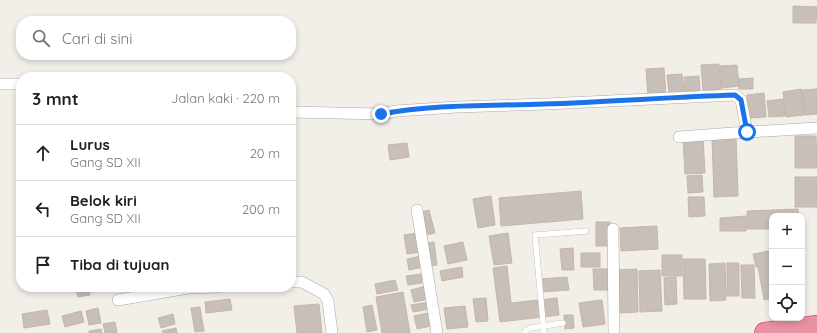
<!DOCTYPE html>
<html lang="id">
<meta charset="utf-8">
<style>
body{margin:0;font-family:Quicksand,sans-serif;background:#f6f6f6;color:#202124}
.controls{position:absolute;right:12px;bottom:12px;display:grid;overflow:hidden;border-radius:8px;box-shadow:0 2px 6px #0003}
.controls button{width:36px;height:36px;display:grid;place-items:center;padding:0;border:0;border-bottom:1px solid #e0e0e0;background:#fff;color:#202124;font:20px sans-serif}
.stop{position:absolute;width:12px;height:12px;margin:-9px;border:3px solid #1a73e8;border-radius:50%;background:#fff}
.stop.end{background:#1a73e8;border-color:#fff;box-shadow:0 1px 4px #0008}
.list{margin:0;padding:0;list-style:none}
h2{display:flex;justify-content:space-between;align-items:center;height:52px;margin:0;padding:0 16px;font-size:17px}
h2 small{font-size:13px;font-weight:400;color:#757577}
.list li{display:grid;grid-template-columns:26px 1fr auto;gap:12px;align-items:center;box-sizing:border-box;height:56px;padding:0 16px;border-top:1px solid #e0e0e0}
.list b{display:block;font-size:15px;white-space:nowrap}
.list p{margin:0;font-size:13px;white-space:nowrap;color:#757577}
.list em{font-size:13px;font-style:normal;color:#757577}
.icon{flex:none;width:22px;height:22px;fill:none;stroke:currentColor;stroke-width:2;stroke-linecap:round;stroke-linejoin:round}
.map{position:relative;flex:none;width:817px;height:333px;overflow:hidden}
.search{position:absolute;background:#fff;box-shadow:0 2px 6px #0003;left:16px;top:16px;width:280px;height:44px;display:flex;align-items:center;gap:10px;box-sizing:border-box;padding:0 14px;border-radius:16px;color:#757577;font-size:15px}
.panel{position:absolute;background:#fff;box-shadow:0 2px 6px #0003;left:16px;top:72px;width:280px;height:220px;border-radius:16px}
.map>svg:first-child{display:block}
.building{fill:#c7bfb8;stroke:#c4b6ab}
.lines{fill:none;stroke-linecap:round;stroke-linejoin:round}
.lane-casing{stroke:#a9a9a9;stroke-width:6}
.street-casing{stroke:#a9a9a9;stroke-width:12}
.highway-casing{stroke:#dc2a67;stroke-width:22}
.lane{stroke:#fff;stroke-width:5.5}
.street{stroke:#fff;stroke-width:11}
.highway{stroke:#e892a2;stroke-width:21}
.route{stroke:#1a73e8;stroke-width:5}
</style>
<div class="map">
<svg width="817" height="333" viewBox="0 0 817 333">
<rect width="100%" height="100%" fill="#f2efe9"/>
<!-- building -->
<g class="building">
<polygon points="793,6 817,7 816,23 793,23"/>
<polygon points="719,64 721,89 703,90 701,65"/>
<polygon points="737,65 739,86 722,88 720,66"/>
<polygon points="664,68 666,95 648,96 646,69"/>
<polygon points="682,74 684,91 669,93 667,75"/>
<polygon points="699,76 700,90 685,91 684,77"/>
<polygon points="753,78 753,89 739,89 739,79"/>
<polygon points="801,89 804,115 786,117 783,92"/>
<polygon points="817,89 817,114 805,115 802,90"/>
<polygon points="764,93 766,117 749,118 747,95"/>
<polygon points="783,99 785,116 769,117 767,101"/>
<polygon points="795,136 816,136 817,168 795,168"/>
<polygon points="703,138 705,173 685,174 683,139"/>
<polygon points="712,138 736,138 738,196 714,197"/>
<polygon points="407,143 409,157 390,160 388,145"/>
<polygon points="702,175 703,192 688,193 687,176"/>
<rect x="795" y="177" width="22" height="30"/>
<polygon points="581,191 583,219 501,226 499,198"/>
<polygon points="491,196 495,225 478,228 473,199"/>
<polygon points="688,197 704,197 705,216 689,217"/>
<polygon points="798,209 799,216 772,216 772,229 747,229 747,211"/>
<polygon points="429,210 435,233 426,235 421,212"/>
<polygon points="746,216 746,231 720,231 720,218"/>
<rect x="596" y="222" width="14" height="24"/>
<polygon points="657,226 658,249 621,251 620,228"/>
<polygon points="418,233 421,252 407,254 404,235"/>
<polygon points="508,233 512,263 494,265 489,236"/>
<polygon points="434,242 437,265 429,266 426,243"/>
<polygon points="463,242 467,260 448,264 444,246"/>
<polygon points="573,248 574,270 562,270 560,249"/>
<polygon points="769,251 771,263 772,262 772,298 764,300 758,267 756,267 753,254"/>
<rect x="581" y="253" width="19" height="14"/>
<rect x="662" y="255" width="20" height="21"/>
<polygon points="421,256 423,267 409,270 407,259"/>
<polygon points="683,259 705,259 706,299 684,299"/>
<polygon points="725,263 726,300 710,301 709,264"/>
<rect x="727" y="263" width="12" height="33"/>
<polygon points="741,265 754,265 755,298 742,298"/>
<polygon points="507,266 511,303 557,298 559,315 500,322 493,268"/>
<polygon points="462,267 463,277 442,281 440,271"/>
<polygon points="593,269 608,269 609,290 594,290"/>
<polygon points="637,269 638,312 619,313 617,270"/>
<polygon points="660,270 662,311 640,312 639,271"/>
<polygon points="421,274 422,283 408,285 406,276"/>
<polygon points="567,277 569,290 541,292 540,279"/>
<polygon points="676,277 677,304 665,305 664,278"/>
<polygon points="395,280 398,290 377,294 375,284"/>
<polygon points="426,286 429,299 414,302 411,290"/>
<polygon points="89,288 90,295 78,297 76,290"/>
<polygon points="403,292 410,333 382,333 376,297"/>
<polygon points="486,298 488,321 476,322 473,299"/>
<polygon points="230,299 232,310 206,313 205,302"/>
<polygon points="602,300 605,324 583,327 579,303"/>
<polygon points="429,302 430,309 413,312 411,305"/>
<polygon points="319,304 322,333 297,333 294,306"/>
<polygon points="372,305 377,330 367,332 363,307"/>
<polygon points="465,306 468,327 447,329 444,308"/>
<polygon points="200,307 204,331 195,332 191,308"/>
<polygon points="98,308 101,323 89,325 86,311"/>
<polygon points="47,310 50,324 24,328 22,314"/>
<polygon points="81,311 84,322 65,327 62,316"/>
<polygon points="428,313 431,326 417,329 414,316"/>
<polygon points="173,314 175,324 161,328 158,318"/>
<polygon points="564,315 573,315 574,328 565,329"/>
<polygon points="115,322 117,333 105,333 103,324"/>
<polygon points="176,328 177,333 163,333 162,331"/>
<polygon points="101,329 102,333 89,333 89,331"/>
</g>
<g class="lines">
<defs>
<g id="lane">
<polyline points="525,333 525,331 531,328 563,323"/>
<polyline points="544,333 535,235 586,231"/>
</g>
<g id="street">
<polyline points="0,84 21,84"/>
<polyline points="291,112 381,114 396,111 457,107 546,104 735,95 741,100 747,132 817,128"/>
<polyline points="679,137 747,132"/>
<polyline points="417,210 437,333"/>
<polyline points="613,229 614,333"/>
<polyline points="291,282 302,282 324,294 328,301 332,333"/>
<polyline points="118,300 188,288 217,287"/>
</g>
<polyline id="highway" points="765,333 817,326"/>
</defs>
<!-- lane casing -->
<use href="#lane" class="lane-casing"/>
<!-- street casing -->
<use href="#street" class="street-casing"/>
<!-- highway casing -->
<use href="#highway" class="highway-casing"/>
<!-- lane -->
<use href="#lane" class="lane"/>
<!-- street -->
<use href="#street" class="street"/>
<!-- highway -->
<use href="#highway" class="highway"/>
</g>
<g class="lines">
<!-- route -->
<path class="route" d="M381 114C434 104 490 106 544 104 608 102 672 97 735 95L741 100 747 132"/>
</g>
</svg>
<div class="controls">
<button>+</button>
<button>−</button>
<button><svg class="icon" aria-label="locate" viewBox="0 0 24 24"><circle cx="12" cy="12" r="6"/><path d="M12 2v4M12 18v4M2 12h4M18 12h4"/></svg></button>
</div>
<div class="stop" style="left:747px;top:132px"></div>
<div class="stop end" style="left:381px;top:114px"></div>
<div class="search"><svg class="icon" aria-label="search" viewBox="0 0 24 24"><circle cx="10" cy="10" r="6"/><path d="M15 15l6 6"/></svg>Cari di sini</div>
<section class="panel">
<h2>3 mnt<small>Jalan kaki · 220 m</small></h2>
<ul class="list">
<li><svg class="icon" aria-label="ahead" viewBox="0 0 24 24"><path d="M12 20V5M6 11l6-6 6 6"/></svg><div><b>Lurus</b><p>Gang SD XII</p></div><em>20 m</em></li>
<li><svg class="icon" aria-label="left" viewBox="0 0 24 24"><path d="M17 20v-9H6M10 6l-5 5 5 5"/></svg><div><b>Belok kiri</b><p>Gang SD XII</p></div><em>200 m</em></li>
<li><svg class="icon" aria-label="arrive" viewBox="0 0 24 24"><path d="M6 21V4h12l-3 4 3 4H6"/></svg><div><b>Tiba di tujuan</b></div></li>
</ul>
</section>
</div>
